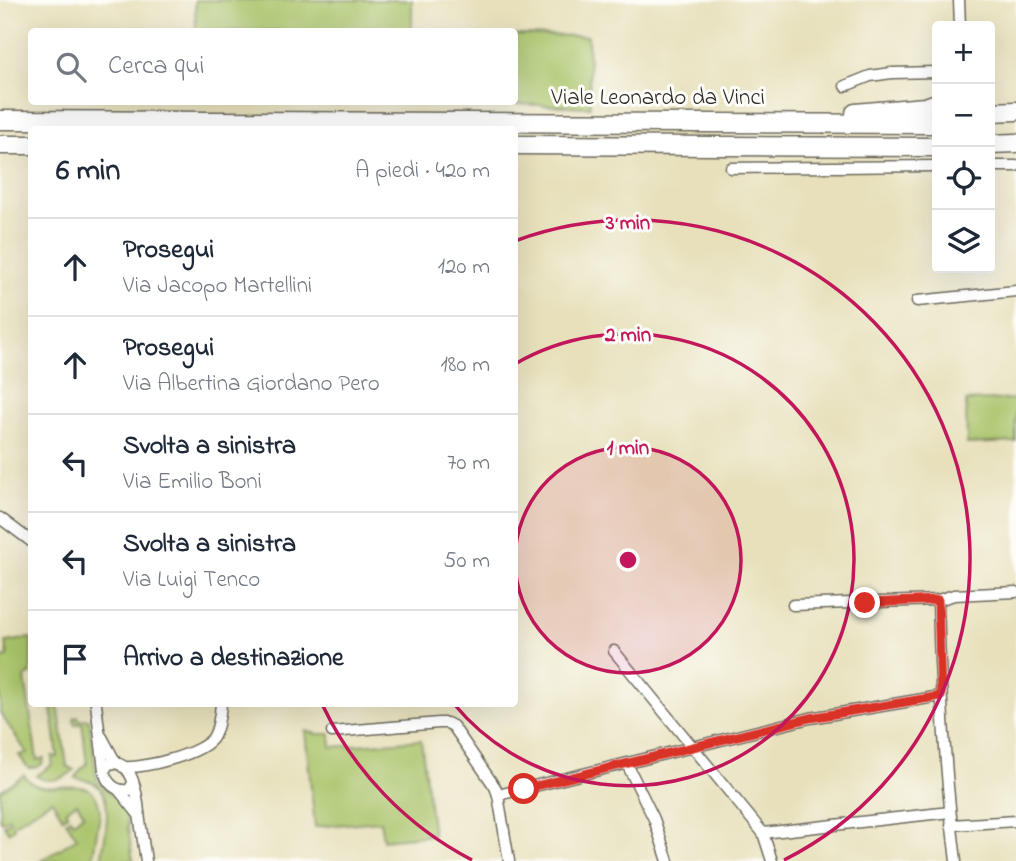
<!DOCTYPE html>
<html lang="it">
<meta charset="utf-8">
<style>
body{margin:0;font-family:"Indie Flower",sans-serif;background:#f6f6f7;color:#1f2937}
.controls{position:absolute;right:21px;top:21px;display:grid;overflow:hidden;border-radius:7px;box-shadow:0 7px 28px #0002}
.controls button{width:63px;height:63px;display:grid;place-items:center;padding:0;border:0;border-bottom:2px solid #e0e1e3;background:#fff;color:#1f2937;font:35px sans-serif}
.stop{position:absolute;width:21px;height:21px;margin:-16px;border:5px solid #d93025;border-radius:50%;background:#fff}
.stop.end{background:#d93025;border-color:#fff;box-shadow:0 2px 7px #0008}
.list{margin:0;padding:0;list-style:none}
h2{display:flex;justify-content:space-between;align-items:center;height:91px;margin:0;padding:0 28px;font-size:30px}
h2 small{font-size:23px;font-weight:400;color:#747a83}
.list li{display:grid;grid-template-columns:46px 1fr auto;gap:21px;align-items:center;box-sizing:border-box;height:98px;padding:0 28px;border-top:2px solid #e0e1e3}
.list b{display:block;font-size:26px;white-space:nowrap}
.list p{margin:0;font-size:23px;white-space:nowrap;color:#747a83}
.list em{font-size:23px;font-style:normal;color:#747a83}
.icon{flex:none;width:38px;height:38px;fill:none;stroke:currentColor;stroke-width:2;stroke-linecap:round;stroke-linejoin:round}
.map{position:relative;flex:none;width:1016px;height:861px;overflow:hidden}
.search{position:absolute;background:#fff;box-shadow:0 7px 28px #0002;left:28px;top:28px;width:490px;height:77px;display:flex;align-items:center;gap:18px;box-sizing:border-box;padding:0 24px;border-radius:7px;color:#747a83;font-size:26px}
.panel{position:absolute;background:#fff;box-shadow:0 7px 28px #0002;left:28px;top:126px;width:490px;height:581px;border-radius:7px}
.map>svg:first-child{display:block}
.green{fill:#a8c268;stroke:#6a764a;stroke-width:2}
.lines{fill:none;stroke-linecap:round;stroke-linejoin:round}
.street-casing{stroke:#6d6a5d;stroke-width:13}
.highway-casing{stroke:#6d6a5d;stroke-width:21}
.street{stroke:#fff;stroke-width:10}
.highway{stroke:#fff;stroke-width:18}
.route{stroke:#d93025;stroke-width:9}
.ring{fill:none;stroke:#c2185b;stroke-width:3.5}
.labels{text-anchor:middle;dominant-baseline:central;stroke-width:6;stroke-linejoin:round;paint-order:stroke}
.street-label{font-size:23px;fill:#2b2b2b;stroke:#fdfcf7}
.centre{fill:#c2185b;stroke:#fdfcf7;stroke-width:3.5}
.ring-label{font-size:21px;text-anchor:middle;font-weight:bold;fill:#c2185b;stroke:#fdfcf7;stroke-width:6;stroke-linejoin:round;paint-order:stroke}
</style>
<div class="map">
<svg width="1016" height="861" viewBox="0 0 1016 861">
<rect width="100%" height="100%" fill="#fdfcf7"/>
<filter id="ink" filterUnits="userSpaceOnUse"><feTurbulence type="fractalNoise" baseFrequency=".0143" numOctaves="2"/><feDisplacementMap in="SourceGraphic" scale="14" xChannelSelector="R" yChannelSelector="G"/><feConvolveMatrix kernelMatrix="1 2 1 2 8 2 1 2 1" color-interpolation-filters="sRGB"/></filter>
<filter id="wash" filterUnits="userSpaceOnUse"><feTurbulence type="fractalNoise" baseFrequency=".00686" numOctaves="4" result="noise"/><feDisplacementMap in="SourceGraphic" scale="28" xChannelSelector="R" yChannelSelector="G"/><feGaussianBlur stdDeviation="1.57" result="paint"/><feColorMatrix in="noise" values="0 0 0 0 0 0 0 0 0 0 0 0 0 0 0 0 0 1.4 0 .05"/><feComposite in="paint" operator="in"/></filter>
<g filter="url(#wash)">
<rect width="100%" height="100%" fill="#e7e0bb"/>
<!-- green -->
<g class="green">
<polygon points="195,0 412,0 412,31 196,31"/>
<polygon points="515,35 588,36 590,107 463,102 514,102"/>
<polygon points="1016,399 1016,442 967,444 966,401"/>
<path d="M31 638V673L25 678 37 760 44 758C43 767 37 768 28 768L19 755 27 753 0 713V658L8 657 6 642Z"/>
<path d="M51 704H58L67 766 74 770C65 779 48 784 36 776L52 765V756L58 757Z"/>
<path d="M78 716 79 720 89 719 97 780 125 808 133 861H101C104 839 117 795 92 782 87 780 80 779 75 778L81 769 87 764 82 723 75 725 74 718Z"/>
<polygon points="305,731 318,734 330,734 331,747 421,740 433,835 383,840 380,821 315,827"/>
<path d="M24 775C29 782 34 786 43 787 66 790 98 774 100 814L92 861H41L77 838 66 821 70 818 73 822 84 814 77 803 66 810 68 814 63 818 52 800 13 825 14 828 8 832 4 825 10 821 9 818 2 822 0 819V791Z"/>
</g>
</g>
<g filter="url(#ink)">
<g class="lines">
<defs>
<g id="street">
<polyline points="959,0 960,26"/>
<polyline points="845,86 870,76 892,73 937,72"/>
<polyline points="990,166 1016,166"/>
<polyline points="731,168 937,166"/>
<polyline points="917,301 1016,291"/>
<polyline points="0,518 32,542"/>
<path d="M938 600C940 687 945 774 956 861"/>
<polyline points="793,605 938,600 954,595 1016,592"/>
<polyline points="614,651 763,833 772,861"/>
<polyline points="96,704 104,770"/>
<polyline points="332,732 439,723 447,723 453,726 495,787 498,795 509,861"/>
<polyline points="102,737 116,763"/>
<polyline points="627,764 654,819 668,861"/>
<path d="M123 767C142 769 205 754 214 736 219 727 220 714 221 704"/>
<path d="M133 783 129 790C116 792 106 783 104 770L109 764C136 757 138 804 140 821 142 834 144 848 146 861"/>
<polyline points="118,789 139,815"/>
<polyline points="498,795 810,718 941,696"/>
<polyline points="951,825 1016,821"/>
<polyline points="763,833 950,812"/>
</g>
<g id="highway">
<polyline points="990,112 1016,111"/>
<polyline points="855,113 925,107 937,103"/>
<polyline points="0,120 937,124"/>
<polyline points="990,144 1016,143"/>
<polyline points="0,145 32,145"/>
<polyline points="514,145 937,147"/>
</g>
</defs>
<!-- street casing -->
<use href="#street" class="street-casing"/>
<!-- highway casing -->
<use href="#highway" class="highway-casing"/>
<!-- street -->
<use href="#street" class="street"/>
<!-- highway -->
<use href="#highway" class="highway"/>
</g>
</g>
<g class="lines" filter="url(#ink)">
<!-- route -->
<polyline class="route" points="524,789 810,718 941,696 938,600 865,603"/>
</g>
<!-- distance rings -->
<circle cx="628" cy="560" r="113" fill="#c2185b" fill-opacity=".12"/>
<g class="ring">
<circle cx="628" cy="560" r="113"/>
<path d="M515 364A226 226 0 1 1 454 704"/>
<path d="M472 860A338 338 0 0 1 323 706M515 241A338 338 0 0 1 784 860"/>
</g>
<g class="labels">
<!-- street labels -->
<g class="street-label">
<text x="658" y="98">Viale Leonardo da Vinci</text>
</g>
</g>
<circle cx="628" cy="560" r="10" class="centre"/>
<g class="ring-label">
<text x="628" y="229">3 min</text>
<text x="628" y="341">2 min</text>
<text x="628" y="454">1 min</text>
</g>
</svg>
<div class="controls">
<button>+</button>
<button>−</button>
<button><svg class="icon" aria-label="locate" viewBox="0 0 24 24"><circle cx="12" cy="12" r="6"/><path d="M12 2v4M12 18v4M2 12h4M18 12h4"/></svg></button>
<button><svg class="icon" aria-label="layers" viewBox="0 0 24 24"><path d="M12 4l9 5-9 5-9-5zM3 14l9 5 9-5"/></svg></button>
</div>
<div class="stop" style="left:524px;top:789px"></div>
<div class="stop end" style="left:865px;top:603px"></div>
<div class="search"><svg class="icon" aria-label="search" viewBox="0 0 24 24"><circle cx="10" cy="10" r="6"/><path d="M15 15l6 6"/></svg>Cerca qui</div>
<section class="panel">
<h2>6 min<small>A piedi · 420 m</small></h2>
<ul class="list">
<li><svg class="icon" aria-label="ahead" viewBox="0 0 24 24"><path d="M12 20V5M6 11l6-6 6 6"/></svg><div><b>Prosegui</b><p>Via Jacopo Martellini</p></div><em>120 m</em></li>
<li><svg class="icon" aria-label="ahead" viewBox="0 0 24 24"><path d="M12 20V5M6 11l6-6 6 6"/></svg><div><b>Prosegui</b><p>Via Albertina Giordano Pero</p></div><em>180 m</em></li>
<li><svg class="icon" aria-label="left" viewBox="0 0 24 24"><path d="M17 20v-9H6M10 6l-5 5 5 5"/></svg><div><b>Svolta a sinistra</b><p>Via Emilio Boni</p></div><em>70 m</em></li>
<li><svg class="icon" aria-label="left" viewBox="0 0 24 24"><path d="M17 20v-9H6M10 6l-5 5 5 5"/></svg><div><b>Svolta a sinistra</b><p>Via Luigi Tenco</p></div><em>50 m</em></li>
<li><svg class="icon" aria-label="arrive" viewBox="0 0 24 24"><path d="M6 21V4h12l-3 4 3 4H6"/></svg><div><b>Arrivo a destinazione</b></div></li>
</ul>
</section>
</div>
